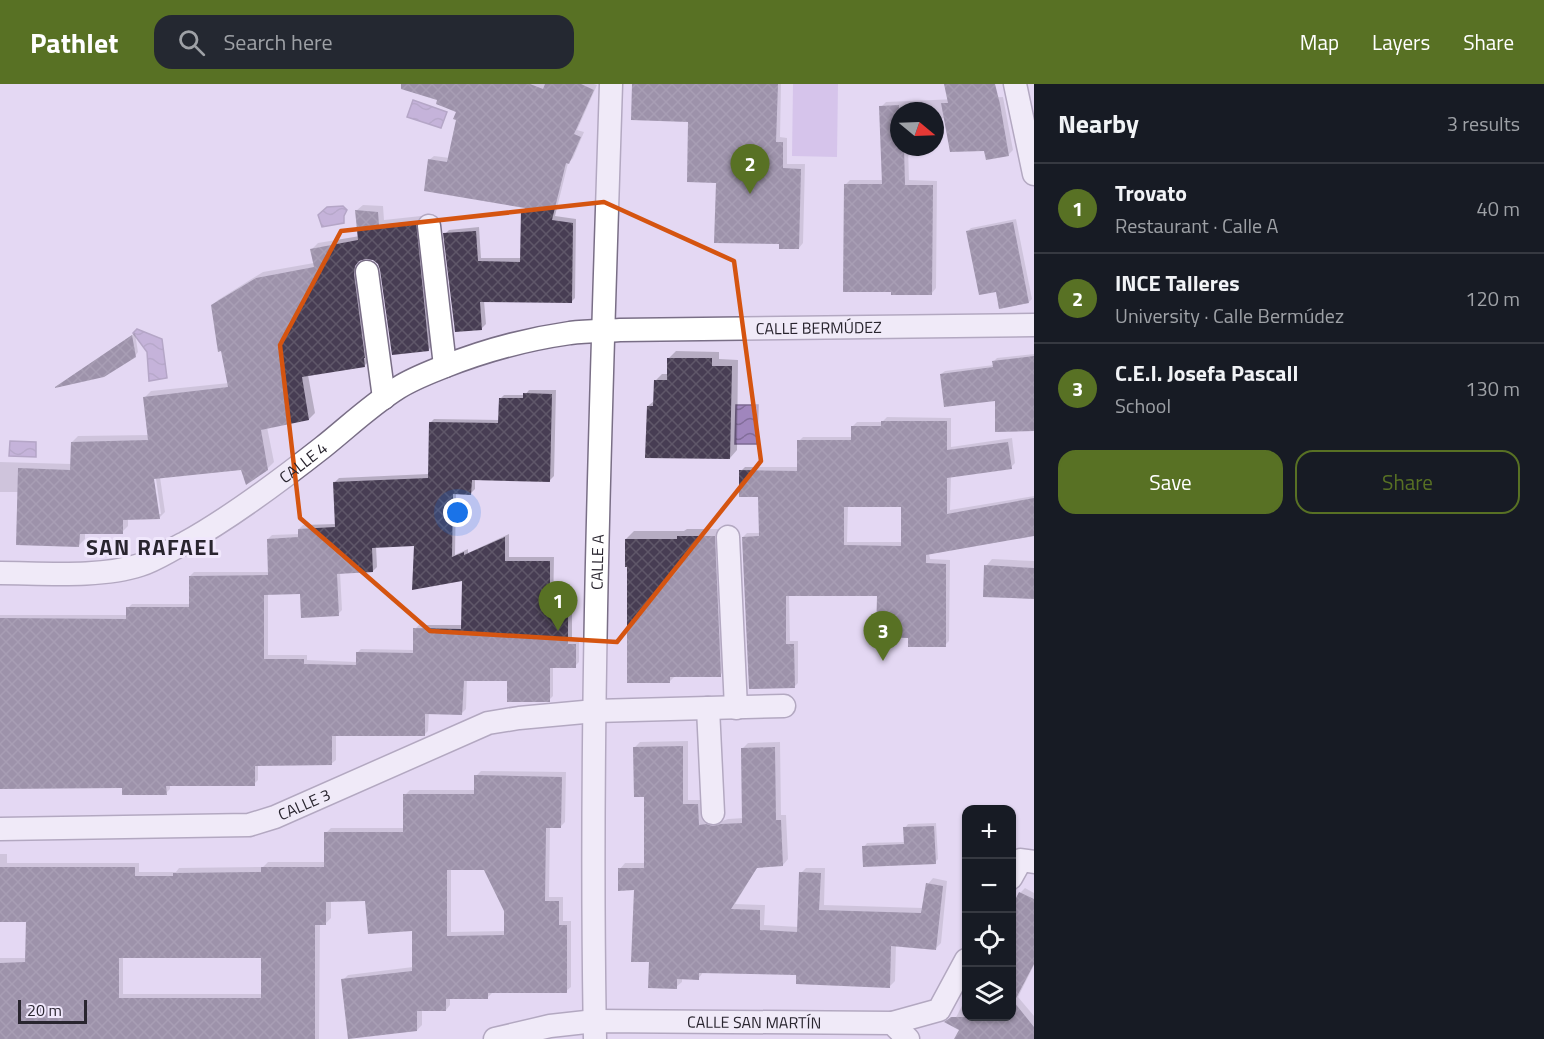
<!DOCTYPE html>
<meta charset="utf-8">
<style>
body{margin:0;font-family:"Titillium Web",sans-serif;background:#242831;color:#f1f3f6}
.controls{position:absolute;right:18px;bottom:18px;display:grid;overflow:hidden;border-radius:12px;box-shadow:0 2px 4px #0004}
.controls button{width:54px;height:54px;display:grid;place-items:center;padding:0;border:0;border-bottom:2px solid #363941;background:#171b24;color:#f1f3f6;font:30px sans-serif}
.compass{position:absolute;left:890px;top:18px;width:54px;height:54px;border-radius:50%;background:#171b24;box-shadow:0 2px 4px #0004;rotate:109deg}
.scale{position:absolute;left:18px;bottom:15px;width:69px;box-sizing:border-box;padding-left:6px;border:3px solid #29252f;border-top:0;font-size:16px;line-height:21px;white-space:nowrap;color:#29252f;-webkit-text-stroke:4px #f0e7fc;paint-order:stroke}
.you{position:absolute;left:458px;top:429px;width:21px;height:21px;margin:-15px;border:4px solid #fff;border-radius:50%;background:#1a73e8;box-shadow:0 0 0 9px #1a73e833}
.badge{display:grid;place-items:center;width:39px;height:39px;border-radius:50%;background:#587124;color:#fff;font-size:20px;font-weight:700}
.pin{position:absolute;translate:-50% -50px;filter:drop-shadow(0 2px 3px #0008)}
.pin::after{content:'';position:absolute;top:32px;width:21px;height:18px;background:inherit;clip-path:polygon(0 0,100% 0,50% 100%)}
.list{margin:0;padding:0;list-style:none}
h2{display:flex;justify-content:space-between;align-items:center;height:78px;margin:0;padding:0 24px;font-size:26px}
h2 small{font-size:20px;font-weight:400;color:#9ea1a6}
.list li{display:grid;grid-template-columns:39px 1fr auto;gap:18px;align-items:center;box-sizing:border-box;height:90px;padding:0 24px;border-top:2px solid #363941}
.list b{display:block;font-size:22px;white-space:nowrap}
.list p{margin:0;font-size:20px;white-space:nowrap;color:#9ea1a6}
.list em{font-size:20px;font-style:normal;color:#9ea1a6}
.actions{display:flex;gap:12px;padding:18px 24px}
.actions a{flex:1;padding:14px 0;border:2px solid #587124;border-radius:18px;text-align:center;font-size:21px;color:#587124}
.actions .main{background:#587124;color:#fff}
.icon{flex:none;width:33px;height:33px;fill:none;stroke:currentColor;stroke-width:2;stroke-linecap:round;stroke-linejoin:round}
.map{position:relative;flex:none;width:1034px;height:955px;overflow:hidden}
header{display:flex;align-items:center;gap:36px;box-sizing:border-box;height:84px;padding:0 30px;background:#587124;color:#fff}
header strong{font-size:28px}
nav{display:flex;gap:33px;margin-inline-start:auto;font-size:21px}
.search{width:420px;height:54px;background:#242831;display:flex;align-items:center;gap:15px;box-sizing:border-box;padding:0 21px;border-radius:18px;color:#9ea1a6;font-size:22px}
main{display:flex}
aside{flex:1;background:#171b24}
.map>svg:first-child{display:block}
.garden{fill:#c5ace2}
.water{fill:url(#water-waves);stroke:#7c6992;stroke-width:1.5}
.shadow{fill:#0003;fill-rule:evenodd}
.building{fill:url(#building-cross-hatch);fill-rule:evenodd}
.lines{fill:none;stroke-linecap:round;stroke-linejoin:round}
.minor-casing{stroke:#796e86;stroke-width:25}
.minor{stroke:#fff;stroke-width:22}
.marked{fill:none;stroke:#d55410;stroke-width:4.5;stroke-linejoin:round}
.labels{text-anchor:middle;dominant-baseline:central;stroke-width:6;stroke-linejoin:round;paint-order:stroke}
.street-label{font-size:16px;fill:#29252f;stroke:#f0e7fc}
.district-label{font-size:22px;font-weight:bold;letter-spacing:1.5px;fill:#29252f;stroke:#f0e7fc}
</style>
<header>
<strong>Pathlet</strong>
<div class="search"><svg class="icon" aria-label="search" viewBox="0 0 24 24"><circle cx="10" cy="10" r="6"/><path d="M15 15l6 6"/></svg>Search here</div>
<nav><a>Map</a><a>Layers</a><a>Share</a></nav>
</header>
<main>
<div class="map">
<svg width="1034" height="955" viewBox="0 0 1034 955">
<defs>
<pattern id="water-waves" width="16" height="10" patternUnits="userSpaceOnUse" patternTransform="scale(1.5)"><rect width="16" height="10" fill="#a086bd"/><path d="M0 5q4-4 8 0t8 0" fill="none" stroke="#826d9a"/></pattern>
<pattern id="building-cross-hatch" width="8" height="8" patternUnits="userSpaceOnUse" patternTransform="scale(1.5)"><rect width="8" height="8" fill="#473d53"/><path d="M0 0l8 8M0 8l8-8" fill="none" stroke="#5f5769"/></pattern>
</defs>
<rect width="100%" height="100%" fill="#e4d8f3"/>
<!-- garden -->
<polygon class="garden" points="793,0 838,0 837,73 792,72"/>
<!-- water -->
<g class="water">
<polygon points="413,16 447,28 441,44 407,33"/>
<polygon points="343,122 347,126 344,132 344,139 322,143 318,131 327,123"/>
<polygon points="137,245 162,255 167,294 149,297 147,268 133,249"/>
<polygon points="736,321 758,321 757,360 735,360"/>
<polygon points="10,357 36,358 36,373 9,372"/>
</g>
<!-- shadow -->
<g class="shadow">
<polygon points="422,0 594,0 597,1 577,46 584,48 573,74 568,79 555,132 576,135 575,214 571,218 484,217 486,240 482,244 445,150 449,146 479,143 481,174 521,174 522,127 527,123 429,76 434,72 450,74 458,27 439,15"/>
<polygon points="634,0 781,0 780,53 787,54 787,80 805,80 803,159 799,164 780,159 717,98 690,36"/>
<polygon points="1003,13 1013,66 1008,71 985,65 945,34 938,35 938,51 935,54 935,27 899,27 899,63 908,63 909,96 937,97 936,204 932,209 845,101 850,96 883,96 881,23 886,18"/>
<path d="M363 121 383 122 384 136 421 132 434 260 428 266 379 179 373 174 360 175 359 183 370 276 364 282 308 291 315 329 309 335 267 343 274 378 267 385 242 384 160 393 165 428 159 434H128V442L122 448H85V455L79 461 19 408H0V378L71 380 72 358 78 352 149 351 145 313 151 307 229 299 212 222 218 216 263 188 314 179 312 165 318 159 360 152 357 126ZM152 388H155L161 430H158Z"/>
<polygon points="1016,135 1032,215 1029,218 997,206 967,148 971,144"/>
<polygon points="135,249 138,268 135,272 60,300"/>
<polygon points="676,267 719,268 719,275 738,276 737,366 730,374 648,322 655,316 655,297 662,290 668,290 669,274"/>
<polygon points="1034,270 1034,346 996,315 941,290 945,287 994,281 994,277 997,274"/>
<path d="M529 306H556L554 392 550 396 475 395V405L471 409H456L455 471 468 465V469L509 450V473H554L553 527H572V556H579V578L575 582H553V612L549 616 508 595H467L466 625 462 629 429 628 428 647 424 651 336 650V676L331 680H258V696L254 700 170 701V705L166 709 124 703 0 704V531H128V524L132 520H190V492L194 488H269L268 455 272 451 299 450V445L303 441 336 440 335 398 339 394 429 390 430 339 434 335 500 336V315L504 311H525ZM415 461 463 495V541H419L415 545 414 566 361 565 357 569V578L307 576V571H268V509L302 508 338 530 342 526 340 488 373 487 377 483 376 462Z"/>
<path d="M887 333 951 334V363L1012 354 1015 379 1011 383 951 392 950 426 1034 412V450L929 469 930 475 950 476 949 557 945 561 910 552 878 511 789 510 790 557H798V599L794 603 743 453 747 449H761L759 412 741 387 745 383H799V357L803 353H852L853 342 857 338H882ZM848 422H903V458H847Z"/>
<polygon points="687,445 722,445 728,583 720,591 675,592 669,598 628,481 626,455 634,447 684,447"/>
<polygon points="992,475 1034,477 1034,514 986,482"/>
<polygon points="688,657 688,716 703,716 704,736 712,736 719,738 728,735 744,734 742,665 748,659 780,658 781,731 786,731 788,775 783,781 758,782 735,820 765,821 764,841 799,843 801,789 806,784 825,784 824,821 923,824 928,800 933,794 947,797 941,859 936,864 896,861 895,897 889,903 797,890 704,887 698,895 682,894 682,898 676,903 650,877 635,805 620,785 625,779 646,779 646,712 635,663 640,658"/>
<path d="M481 687 566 688 565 738 560 743H550L549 813H563V837H571V903L566 907 493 908 488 913H450V921L446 926H422V941L417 946 343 896 348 891 413 883V845L367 816H331V834L326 839H320L319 955H0V874H27V837H0V770H7V779H139V788H176L179 784 263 783 268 778H326V749L331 744H405V711L410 706H476V692ZM451 785H485L506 827V847L451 848ZM263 872V910H123V873Z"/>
<polygon points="936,739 938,775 935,778 864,763 867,759 905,758 905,744 908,740"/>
<polygon points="1025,804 1034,809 1034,881 1018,913 1034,932 1034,955 963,955 961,945 952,941 966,914 966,932 1011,932 1020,809"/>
</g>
<!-- building -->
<g class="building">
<polygon points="401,0 530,0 543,5 545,0 581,0 594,6 574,50 581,53 569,80 566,79 552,136 573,139 572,219 480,218 482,246 455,248 443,149 476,147 478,177 520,178 521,126 524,126 525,124 424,107 428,75 447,78 456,36 453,35 456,28 436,20 437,16 401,5"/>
<polygon points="632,0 778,0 776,58 783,58 783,84 801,85 799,165 779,165 779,160 714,159 716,99 687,98 688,38 631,36"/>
<polygon points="944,0 995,0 1000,20 1009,72 986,76 984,67 950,68 941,19 948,19"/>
<polygon points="899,21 899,63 904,63 905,101 933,101 932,211 891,211 891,208 843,208 844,100 882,100 879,22"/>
<polygon points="355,126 378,128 379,141 416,137 429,267 392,271 380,186 378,180 373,176 366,175 359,177 355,182 354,190 365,274 364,274 365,283 302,293 309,336 261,346 268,386 246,401 241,386 154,395 160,435 123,436 123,450 80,450 79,463 16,461 18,384 70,386 71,358 148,356 143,313 228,303 221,267 218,268 211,221 256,194 314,183 310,165 358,156"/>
<polygon points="1013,138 1029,219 999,225 996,208 979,211 966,147"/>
<polygon points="132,251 136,273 104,293 55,304 55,303"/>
<polygon points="1034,272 1034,347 995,348 995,317 944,323 940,290 993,283 992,277"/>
<polygon points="667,274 712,274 712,282 732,282 730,375 645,374 647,322 653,322 654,296 667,296"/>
<path d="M523 309 552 310 550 398 472 396 471 411 453 410 452 473 464 468V471L505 453V477H550V530L568 531V560H576V584H550V618H507V597H464L462 631 425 630V652H332V681L255 682V702H166L167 711H122V704L0 705V534L126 535V523H189V492L268 491 267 455 298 453V445L335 443 333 398 428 394 429 338 498 339 499 314H523ZM414 462 412 506 462 497 461 545 413 544V569L356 568V581L304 580V575H264V511L300 510 301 534 339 532 337 490 373 488 372 464Z"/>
<path d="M881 337H947V366L1008 358 1012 385 947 394V430L1034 414V452L926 471V479L946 480V563H908V554L876 553 877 512H786V560H794L795 604 749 605 742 453 759 452 758 413H739V386L797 387V356H851V342H881ZM844 423H901V462L844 461Z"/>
<polygon points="677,452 715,452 721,593 670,593 670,599 627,599 627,483 625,483 625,455 677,455"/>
<polygon points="984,481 1034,484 1034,515 983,513"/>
<polygon points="683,662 683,720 698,720 699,741 706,740 713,742 721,740 742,739 741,664 775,663 776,736 781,736 783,782 757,784 731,825 760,826 760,846 797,848 799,788 821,789 819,826 921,829 926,799 943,802 936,866 891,862 890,904 796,900 796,891 699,889 699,896 677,895 677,905 648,904 649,878 631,878 634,806 618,807 618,784 644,784 644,713 634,713 633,663"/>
<path d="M474 691 562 693 561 744H546L545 817H559V841H567V909H488V915H446V927H417V947L348 955 341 895 412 887V847L368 850 365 817 326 818V841H315V955H0V879L25 878 26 838H0V783H135V792H173V789L261 788V783H324V748H403V710H474ZM447 786H484L504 827V851L447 852ZM119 874H261V914H119Z"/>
<polygon points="934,742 936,780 863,783 862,762 904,760 903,743"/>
<polygon points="1019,808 1034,815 1034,880 1014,918 1034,943 1034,955 954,955 959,946 944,938 951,933 1011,933 1011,824"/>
</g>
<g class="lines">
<defs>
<g id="minor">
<polyline points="1015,0 1034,90"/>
<polyline points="429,142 445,282"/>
<polyline points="367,188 384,314"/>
<polyline points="728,453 736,624"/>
<path id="s1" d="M0 489C41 489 101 494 140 481 156 476 170 466 185 459 232 433 281 396 323 363 348 343 371 321 398 304 412 295 428 289 443 283 483 267 528 255 570 249 587 247 604 247 620 246L1034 241"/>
<polyline points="708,624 713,729"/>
<path id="s2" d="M0 745 249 741 275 733 488 639 519 634 595 627 784 622"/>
<polyline points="1011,794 1021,776 1034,778"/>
<polyline points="892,939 939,926 966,876"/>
<path id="s3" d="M495 955 550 942 595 937 892 939 908 955"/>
<path id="s4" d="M595 955C589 637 601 318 611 0"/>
</g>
</defs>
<!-- minor casing -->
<use href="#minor" class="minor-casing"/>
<!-- minor -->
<use href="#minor" class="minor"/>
</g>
<!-- marked area -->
<path d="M0 0H1034V955H0ZM604 118 734 177 761 377 617 558 430 547 300 434 280 261 341 147Z" fill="#e4d8f3" fill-opacity=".55" fill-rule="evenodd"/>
<path class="marked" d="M604 118 734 177 761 377 617 558 430 547 300 434 280 261 341 147Z"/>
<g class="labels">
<!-- street labels -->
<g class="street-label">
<text stroke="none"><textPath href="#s1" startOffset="885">CALLE BERMÚDEZ</textPath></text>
<text stroke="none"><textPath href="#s1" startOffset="334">CALLE 4</textPath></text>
<text stroke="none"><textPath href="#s4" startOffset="477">CALLE A</textPath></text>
<text stroke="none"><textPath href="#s2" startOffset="308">CALLE 3</textPath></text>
<text stroke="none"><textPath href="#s3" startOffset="261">CALLE SAN MARTÍN</textPath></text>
</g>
<!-- district labels -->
<g class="district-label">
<text x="153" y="463">SAN RAFAEL</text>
</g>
</g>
</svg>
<div class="controls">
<button>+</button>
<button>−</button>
<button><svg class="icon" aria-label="locate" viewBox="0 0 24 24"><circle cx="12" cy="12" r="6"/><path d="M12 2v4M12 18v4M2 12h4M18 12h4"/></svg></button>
<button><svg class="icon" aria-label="layers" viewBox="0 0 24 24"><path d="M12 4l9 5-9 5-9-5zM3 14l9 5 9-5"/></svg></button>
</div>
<svg class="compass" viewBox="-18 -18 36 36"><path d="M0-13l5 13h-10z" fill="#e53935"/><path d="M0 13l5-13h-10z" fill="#9ea1a6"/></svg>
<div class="scale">20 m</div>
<div class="you"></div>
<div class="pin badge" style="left:558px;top:547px">1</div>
<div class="pin badge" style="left:750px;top:110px">2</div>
<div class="pin badge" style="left:883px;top:577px">3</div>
</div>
<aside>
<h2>Nearby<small>3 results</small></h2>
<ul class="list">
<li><span class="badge">1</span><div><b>Trovato</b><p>Restaurant · Calle A</p></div><em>40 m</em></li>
<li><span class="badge">2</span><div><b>INCE Talleres</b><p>University · Calle Bermúdez</p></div><em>120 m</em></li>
<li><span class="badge">3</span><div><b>C.E.I. Josefa Pascall</b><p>School</p></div><em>130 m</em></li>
</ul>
<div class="actions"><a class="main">Save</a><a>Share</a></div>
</aside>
</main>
